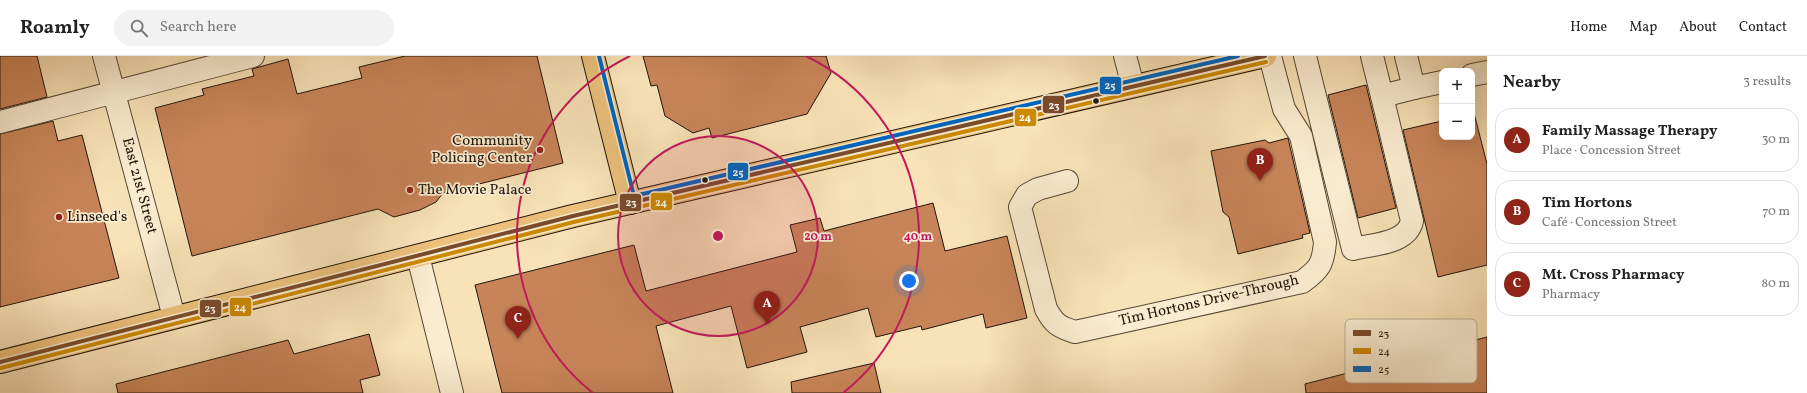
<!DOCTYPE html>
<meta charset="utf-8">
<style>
body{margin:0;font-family:Vollkorn,serif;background:#f2f2f2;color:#222}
.controls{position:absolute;right:12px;top:12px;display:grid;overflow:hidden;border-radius:8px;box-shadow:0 4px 16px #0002}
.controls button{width:36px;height:36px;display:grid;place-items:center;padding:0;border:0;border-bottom:1px solid #e0e0e0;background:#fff;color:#222;font:20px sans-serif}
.you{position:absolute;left:909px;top:225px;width:14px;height:14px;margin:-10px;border:3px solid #fff;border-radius:50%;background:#1a73e8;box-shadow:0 0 0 6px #1a73e833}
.badge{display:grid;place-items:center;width:26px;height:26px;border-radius:50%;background:#8f2418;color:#fff;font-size:13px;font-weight:700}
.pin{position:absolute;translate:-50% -33px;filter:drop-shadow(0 1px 2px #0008)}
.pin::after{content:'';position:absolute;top:21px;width:14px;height:12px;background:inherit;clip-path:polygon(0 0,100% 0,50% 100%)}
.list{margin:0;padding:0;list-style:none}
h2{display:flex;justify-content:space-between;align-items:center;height:52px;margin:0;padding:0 16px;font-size:17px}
h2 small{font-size:13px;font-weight:400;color:#767676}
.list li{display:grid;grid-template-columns:26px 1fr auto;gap:12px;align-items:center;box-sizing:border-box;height:64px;margin:0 8px 8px;padding:0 8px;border:1px solid #e0e0e0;border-radius:16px}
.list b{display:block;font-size:15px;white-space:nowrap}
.list p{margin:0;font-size:13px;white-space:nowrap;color:#767676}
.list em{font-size:13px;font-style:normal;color:#767676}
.icon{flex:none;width:22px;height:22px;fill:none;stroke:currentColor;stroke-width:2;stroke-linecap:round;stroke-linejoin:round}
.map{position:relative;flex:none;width:1487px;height:337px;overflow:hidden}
header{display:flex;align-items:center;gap:24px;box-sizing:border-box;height:56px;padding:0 20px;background:#fff;border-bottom:1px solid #e0e0e0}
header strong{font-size:19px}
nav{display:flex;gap:22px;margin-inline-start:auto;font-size:14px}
.search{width:280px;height:36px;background:#f2f2f2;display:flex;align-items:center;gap:10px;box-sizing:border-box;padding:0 14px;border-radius:22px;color:#767676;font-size:15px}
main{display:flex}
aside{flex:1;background:#fff}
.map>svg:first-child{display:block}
.building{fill:#c88459;stroke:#20150a}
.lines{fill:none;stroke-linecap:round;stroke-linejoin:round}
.minor-casing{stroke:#564835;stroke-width:24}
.major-casing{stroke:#20150a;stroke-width:24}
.minor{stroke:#faecd0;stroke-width:22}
.major{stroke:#ecc17c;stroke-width:22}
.bus-1-casing{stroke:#faecd0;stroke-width:7}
.bus-2-casing{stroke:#faecd0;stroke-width:7}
.bus-3-casing{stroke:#faecd0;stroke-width:7}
.bus-1{stroke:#7a4b2a;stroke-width:4}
.bus-2{stroke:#cc8902;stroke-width:4}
.bus-3{stroke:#0065bd;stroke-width:4}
.ring{fill:none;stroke:#c2185b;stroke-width:2}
.bus-dot{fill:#20150a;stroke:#faecd0;stroke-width:1.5}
.poi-dot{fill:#8f2418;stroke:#faecd0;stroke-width:1.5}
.labels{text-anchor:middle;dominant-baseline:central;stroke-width:3.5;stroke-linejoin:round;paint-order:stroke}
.poi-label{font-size:15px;fill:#20150a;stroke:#faecd0;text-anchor:start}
.street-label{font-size:15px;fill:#20150a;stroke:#faecd0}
.key{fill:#faecd0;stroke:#b9ac95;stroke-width:1}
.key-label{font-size:11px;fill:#20150a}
.centre{fill:#c2185b;stroke:#faecd0;stroke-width:2}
.ring-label{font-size:12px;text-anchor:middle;font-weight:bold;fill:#c2185b;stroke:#faecd0;stroke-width:3.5;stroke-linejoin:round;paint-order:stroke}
.line-badge{stroke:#faecd0;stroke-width:1.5}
.badge-label{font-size:11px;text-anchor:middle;font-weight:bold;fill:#fff}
</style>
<header>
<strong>Roamly</strong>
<div class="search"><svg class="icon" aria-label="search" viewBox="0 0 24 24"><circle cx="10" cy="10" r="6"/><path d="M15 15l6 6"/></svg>Search here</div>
<nav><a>Home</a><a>Map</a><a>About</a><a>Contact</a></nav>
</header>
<main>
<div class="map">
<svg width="1487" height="337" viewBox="0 0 1487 337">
<rect width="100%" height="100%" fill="#f8e2b7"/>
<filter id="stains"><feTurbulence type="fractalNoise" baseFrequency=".005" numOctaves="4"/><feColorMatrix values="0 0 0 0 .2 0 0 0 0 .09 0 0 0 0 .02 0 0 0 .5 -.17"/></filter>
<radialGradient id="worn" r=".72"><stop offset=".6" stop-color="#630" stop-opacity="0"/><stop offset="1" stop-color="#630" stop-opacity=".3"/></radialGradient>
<!-- building -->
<g class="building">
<polygon points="0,0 37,0 47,41 0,53"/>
<polygon points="405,0 537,0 563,107 443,137 436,146 420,154 394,161 378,153 192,200 155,52 204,39 202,33 254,20 252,13 288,3 297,38 362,22 359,11"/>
<polygon points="643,0 826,0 831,17 807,58 712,82 709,72 693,77 665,60 657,29 651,30"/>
<polygon points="1366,29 1396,152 1358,162 1328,39"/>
<polygon points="1474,57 1487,108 1487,209 1438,221 1403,74 1442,65 1442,81 1472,81 1472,58"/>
<polygon points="53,65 58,85 82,79 119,222 0,251 0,78"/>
<polygon points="1288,82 1310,177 1302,179 1303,182 1238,198 1229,161 1223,156 1211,95 1265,84 1269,87"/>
<polygon points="933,147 945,195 1007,180 1027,262 986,272 983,258 922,274 921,270 876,281 868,252 800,271 807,296 747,312 731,250 656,270 673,337 502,337 475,229 634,189 646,235 797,196 790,169 820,162 824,175"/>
<polygon points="369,278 380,319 360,324 363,337 118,337 116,328 288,284 294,298"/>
<polygon points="1487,281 1487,337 1306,337 1305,328"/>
<polygon points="874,307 881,337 792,337 791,326"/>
</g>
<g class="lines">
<defs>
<g id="minor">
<polyline points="104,0 174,261"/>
<polyline points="1125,0 1133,30"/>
<path d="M1305 0 1353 193C1373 188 1407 188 1412 165L1382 40"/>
<polyline points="1372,0 1382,40 1414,32"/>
<polyline points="1406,0 1414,32 1442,26"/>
<polyline points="1472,19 1487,16"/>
<polyline points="0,66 253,0"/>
<path d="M1067 125 1038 133 1027 139 1020 151 1046 253C1054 268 1059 271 1075 276L1302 226C1320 213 1323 208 1325 186L1301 80 1284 53 1270 0"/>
<polyline points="418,200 452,337"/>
</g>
<g id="major">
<polyline points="593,0 630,147"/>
<polyline points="0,306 573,160 1265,0"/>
</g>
</defs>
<!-- minor casing -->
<use href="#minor" class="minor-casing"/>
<!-- major casing -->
<use href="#major" class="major-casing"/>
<!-- minor -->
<use href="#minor" class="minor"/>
<!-- major -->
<use href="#major" class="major"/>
<defs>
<polyline id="bus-1" points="0,306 573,160 1265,0"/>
<polyline id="bus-2" points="1,312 574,166 1266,6"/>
<polyline id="bus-3" points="599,0 634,140 1238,0"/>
</defs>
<!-- bus-1 casing -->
<use href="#bus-1" class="bus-1-casing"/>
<!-- bus-2 casing -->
<use href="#bus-2" class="bus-2-casing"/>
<!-- bus-3 casing -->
<use href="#bus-3" class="bus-3-casing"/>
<!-- bus-1 -->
<use href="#bus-1" class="bus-1"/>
<!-- bus-2 -->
<use href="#bus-2" class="bus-2"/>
<!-- bus-3 -->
<use href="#bus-3" class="bus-3"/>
</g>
<!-- distance rings -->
<circle cx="718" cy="180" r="100" fill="#c2185b" fill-opacity=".12"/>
<g class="ring">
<circle cx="718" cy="180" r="100"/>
<path d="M593 337A200 200 0 0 1 630 0M806 0A200 200 0 0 1 843 337"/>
</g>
<!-- markers -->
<g class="bus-dot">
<circle cx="1096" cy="45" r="3.5"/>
<circle cx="705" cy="124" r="3.5"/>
</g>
<g class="poi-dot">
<circle cx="540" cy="94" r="4"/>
<circle cx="410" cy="134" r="4"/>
<circle cx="59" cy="161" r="4"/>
</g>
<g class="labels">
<!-- poi labels -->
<g class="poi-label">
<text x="532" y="85" text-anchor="end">Community<tspan x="532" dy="17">Policing Center</tspan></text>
<text x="418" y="134">The Movie Palace</text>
<text x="67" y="161">Linseed's</text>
</g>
<!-- street labels -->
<g class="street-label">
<text transform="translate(139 130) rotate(75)">East 21st Street</text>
<text transform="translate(1209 245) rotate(-13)">Tim Hortons Drive-Through</text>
</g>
</g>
<!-- legend -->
<rect x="1345" y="263" width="132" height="64" rx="6" class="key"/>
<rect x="1353" y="274" width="18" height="6" fill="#7a4b2a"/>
<rect x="1353" y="292" width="18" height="6" fill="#cc8902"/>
<rect x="1353" y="310" width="18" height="6" fill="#0065bd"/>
<g class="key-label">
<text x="1378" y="281">23</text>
<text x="1378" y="299">24</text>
<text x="1378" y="317">25</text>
</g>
<circle cx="718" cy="180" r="6" class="centre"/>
<g class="ring-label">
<text x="818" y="184">20 m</text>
<text x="918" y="184">40 m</text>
</g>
<g class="line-badge">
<rect x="1099" y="20" width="23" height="19" rx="4" fill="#0065bd"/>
<rect x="1042" y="39" width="23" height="19" rx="4" fill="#7a4b2a"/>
<rect x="1014" y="52" width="23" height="19" rx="4" fill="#cc8902"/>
<rect x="727" y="106" width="22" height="19" rx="4" fill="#0065bd"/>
<rect x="650" y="136" width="23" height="19" rx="4" fill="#cc8902"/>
<rect x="619" y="137" width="23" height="19" rx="4" fill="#7a4b2a"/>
<rect x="229" y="241" width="23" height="20" rx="4" fill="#cc8902"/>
<rect x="199" y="243" width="23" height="19" rx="4" fill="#7a4b2a"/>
</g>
<g class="badge-label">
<text x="1110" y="33">25</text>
<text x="1054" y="53">23</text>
<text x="1025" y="65">24</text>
<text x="738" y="120">25</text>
<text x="661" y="150">24</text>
<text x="631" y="150">23</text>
<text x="240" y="255">24</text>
<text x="210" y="256">23</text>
</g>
<rect width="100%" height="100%" filter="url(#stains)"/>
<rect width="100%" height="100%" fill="url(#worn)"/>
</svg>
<div class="controls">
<button>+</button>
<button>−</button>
</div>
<div class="you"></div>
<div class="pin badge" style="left:767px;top:268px">A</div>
<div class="pin badge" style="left:1260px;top:125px">B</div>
<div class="pin badge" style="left:518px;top:283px">C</div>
</div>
<aside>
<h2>Nearby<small>3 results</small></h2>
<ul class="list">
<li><span class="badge">A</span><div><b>Family Massage Therapy</b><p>Place · Concession Street</p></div><em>30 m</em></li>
<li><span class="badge">B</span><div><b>Tim Hortons</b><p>Café · Concession Street</p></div><em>70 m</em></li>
<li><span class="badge">C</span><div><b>Mt. Cross Pharmacy</b><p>Pharmacy</p></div><em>80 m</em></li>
</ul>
</aside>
</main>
